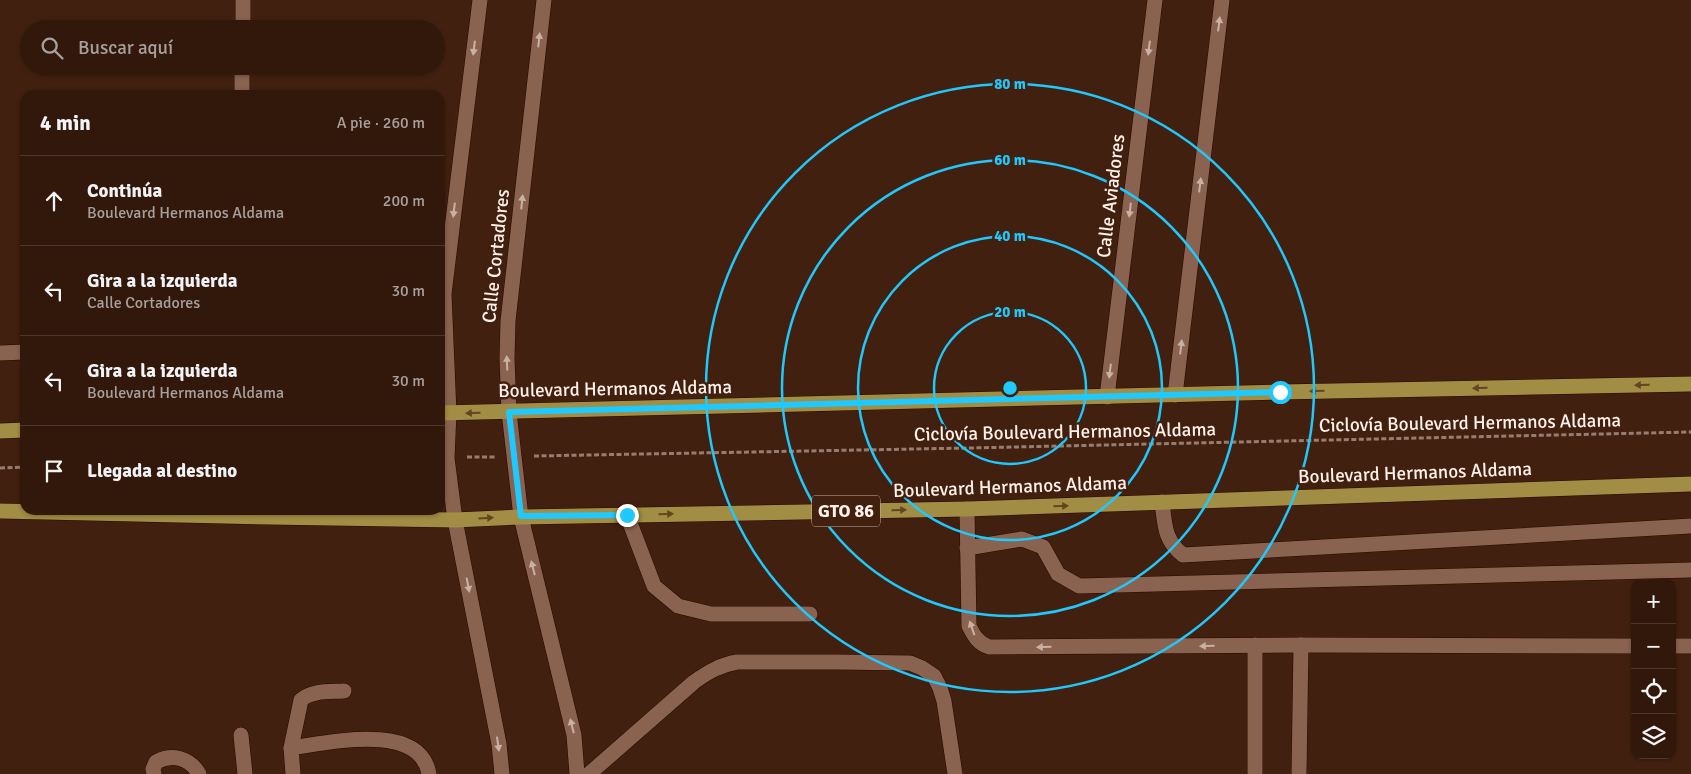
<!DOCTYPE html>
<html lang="es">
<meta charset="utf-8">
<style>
body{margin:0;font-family:Signika,sans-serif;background:#3d2519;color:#f1f3f6}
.controls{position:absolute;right:15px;bottom:15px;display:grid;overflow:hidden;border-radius:10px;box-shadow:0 1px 4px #0004}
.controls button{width:45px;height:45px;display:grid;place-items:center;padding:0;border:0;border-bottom:1px solid #4d372c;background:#32180b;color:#f1f3f6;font:25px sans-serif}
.stop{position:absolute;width:15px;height:15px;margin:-11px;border:4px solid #20c9fd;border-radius:50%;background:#fff}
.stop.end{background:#20c9fd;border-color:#fff;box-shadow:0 1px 5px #0008}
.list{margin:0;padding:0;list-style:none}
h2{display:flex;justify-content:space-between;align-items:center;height:65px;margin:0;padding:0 20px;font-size:21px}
h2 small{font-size:16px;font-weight:400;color:#a8a09d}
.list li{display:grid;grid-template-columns:32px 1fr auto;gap:15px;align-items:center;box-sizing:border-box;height:90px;padding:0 20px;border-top:1px solid #4d372c}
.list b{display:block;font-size:19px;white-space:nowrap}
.list p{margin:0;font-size:16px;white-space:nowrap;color:#a8a09d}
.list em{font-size:16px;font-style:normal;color:#a8a09d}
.icon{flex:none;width:28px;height:28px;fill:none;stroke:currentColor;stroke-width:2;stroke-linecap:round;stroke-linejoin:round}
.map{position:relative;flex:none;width:1691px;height:774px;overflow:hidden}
.search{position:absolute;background:#32180b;box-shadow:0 1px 4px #0004;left:20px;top:20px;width:425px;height:55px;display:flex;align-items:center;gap:12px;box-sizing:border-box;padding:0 18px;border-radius:28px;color:#a8a09d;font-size:19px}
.panel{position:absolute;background:#32180b;box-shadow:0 1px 4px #0004;left:20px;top:90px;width:425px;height:425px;border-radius:15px}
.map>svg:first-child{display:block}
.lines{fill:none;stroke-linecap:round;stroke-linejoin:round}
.minor-casing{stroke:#270800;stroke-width:16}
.major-casing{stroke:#270800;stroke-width:16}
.path{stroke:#977d71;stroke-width:3;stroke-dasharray:5 2.5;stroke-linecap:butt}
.minor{stroke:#8a6250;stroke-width:15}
.major{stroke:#a18d43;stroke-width:15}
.oneway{fill:#cab1a5}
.oneway2{fill:#634621}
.route{stroke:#20c9fd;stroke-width:6}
.ring{fill:none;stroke:#20c9fd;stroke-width:2.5}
.labels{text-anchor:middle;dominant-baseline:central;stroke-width:5;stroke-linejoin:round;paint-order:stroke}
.shield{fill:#42200f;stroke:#c6b2a8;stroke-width:1}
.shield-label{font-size:18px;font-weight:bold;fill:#fff1ea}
.street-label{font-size:19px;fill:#fff1ea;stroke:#42200f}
.centre{fill:#20c9fd;stroke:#42200f;stroke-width:2.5}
.ring-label{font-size:15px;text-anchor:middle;font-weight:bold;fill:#20c9fd;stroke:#42200f;stroke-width:5;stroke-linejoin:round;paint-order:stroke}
</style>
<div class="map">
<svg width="1691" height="774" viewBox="0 0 1691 774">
<rect width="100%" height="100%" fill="#42200f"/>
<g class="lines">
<defs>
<g id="minor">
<polyline points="480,0 444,294 449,413 447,458 455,520 499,744 502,774"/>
<polyline points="544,0 508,321 507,358 509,412 521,517 574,735 577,774"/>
<polyline points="243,29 243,0"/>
<polyline points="242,95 242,66"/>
<polyline points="0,353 25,352"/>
<polyline points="1175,395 1222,0"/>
<polyline points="1107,397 1155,0"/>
<path d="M1162 502C1165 525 1164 540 1183 555L1691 526"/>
<path d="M967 509 969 626C974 636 978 643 989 647L1301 645 1635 646"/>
<polyline points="627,515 654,586 678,606 711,614 810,614"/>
<polyline points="967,548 1022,539 1043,547 1058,574 1079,586 1691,570"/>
<polyline points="1672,646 1691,646"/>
<polyline points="241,735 245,774"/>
<path d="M291 748 301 700C312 690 330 692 344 691"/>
<path d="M154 774 153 769 156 762C172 753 190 758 199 774"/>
<path d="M293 774 291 748C328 743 420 721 429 774"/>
<path d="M589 774 694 682C708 672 720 665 737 662H835L910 663 922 668 934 676 940 688 944 701 955 774"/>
<polyline points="1255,774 1255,645"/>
<polyline points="1299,774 1301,645"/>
</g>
<g id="major">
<polyline points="440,413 1280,392 1691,384"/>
<polyline points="0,431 25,430"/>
<polyline points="0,511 268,517 455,520 521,517 967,509 1691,484"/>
</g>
</defs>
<!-- minor casing -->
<use href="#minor" class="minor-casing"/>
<!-- major casing -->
<use href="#major" class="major-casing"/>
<!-- path -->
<g class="path">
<polyline points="534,456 969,448 1691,432"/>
<polyline points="467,457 496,457"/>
<polyline points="0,468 25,467"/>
</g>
<!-- minor -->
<use href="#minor" class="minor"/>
<!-- major -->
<use href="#major" class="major"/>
</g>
<!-- one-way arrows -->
<defs><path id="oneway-solid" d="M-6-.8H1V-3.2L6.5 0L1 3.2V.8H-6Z" transform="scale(1.25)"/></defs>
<g class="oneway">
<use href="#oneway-solid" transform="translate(1219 24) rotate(-83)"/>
<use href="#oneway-solid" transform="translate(539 40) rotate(-84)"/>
<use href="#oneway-solid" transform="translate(474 48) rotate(97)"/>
<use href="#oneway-solid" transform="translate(1149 48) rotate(97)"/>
<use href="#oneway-solid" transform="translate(1200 185) rotate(-83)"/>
<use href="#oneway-solid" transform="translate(522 202) rotate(-84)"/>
<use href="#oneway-solid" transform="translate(454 210) rotate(97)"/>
<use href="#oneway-solid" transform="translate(1130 210) rotate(97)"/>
<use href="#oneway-solid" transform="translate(1181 347) rotate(-83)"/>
<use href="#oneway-solid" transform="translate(507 363) rotate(-92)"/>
<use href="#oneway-solid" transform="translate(1110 371) rotate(97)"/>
<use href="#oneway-solid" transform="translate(533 568) rotate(-104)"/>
<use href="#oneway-solid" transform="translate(468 585) rotate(79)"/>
<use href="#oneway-solid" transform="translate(972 628) rotate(-109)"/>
<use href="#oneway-solid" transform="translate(1207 646) rotate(179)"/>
<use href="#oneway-solid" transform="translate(1044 647) rotate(179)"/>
<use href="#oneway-solid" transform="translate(572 726) rotate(-104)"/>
<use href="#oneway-solid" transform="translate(498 744) rotate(82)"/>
</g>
<g class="oneway2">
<use href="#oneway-solid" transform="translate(1642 385) rotate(179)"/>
<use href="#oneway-solid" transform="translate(1480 388) rotate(179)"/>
<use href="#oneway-solid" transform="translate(1317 391) rotate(179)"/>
<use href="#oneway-solid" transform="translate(473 413) rotate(178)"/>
<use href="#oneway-solid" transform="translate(1061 506) rotate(-2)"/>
<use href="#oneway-solid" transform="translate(899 510) rotate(-1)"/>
<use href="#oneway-solid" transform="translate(666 514) rotate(-1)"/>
<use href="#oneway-solid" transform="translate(486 518) rotate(-3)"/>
</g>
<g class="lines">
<!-- route -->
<polyline class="route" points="627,515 521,516 509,412 1280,392"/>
</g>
<!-- distance rings -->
<g class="ring">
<circle cx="1010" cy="388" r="76"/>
<circle cx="1010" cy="388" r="152"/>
<circle cx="1010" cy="388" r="228"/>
<circle cx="1010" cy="388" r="304"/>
</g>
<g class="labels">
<!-- shield labels -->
<rect class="shield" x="812" y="495.5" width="68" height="31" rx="4"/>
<g class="shield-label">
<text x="846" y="511">GTO 86</text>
</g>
<!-- street labels -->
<g class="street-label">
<text transform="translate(1111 196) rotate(-83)">Calle Aviadores</text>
<text transform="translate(496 256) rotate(-84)">Calle Cortadores</text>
<text transform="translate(615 389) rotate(-1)">Boulevard Hermanos Aldama</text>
<text transform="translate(1470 423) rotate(-1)">Ciclovía Boulevard Hermanos Aldama</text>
<text transform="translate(1065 432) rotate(-1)">Ciclovía Boulevard Hermanos Aldama</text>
<text transform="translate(1415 473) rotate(-2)">Boulevard Hermanos Aldama</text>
<text transform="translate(1010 487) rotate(-2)">Boulevard Hermanos Aldama</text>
</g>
</g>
<circle cx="1010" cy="388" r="8" class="centre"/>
<g class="ring-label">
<text x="1010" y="89">80 m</text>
<text x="1010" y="165">60 m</text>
<text x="1010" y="241">40 m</text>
<text x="1010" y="317">20 m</text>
</g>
</svg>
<div class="controls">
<button>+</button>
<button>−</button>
<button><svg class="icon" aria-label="locate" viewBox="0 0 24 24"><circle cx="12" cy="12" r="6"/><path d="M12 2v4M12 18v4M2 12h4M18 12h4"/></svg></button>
<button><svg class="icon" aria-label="layers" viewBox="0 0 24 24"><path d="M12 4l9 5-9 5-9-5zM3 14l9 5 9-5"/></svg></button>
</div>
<div class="stop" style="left:1280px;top:392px"></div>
<div class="stop end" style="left:627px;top:515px"></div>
<div class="search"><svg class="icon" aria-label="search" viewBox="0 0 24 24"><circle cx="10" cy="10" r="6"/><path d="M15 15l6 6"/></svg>Buscar aquí</div>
<section class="panel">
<h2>4 min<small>A pie · 260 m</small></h2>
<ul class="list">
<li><svg class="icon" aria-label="ahead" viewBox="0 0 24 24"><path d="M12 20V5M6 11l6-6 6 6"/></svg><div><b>Continúa</b><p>Boulevard Hermanos Aldama</p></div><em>200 m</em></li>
<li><svg class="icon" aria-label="left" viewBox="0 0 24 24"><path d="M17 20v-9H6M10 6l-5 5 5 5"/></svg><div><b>Gira a la izquierda</b><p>Calle Cortadores</p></div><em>30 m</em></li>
<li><svg class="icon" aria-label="left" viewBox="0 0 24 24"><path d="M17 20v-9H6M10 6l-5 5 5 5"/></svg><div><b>Gira a la izquierda</b><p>Boulevard Hermanos Aldama</p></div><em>30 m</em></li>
<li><svg class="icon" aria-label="arrive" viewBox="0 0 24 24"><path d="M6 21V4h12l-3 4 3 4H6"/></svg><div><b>Llegada al destino</b></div></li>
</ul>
</section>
</div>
